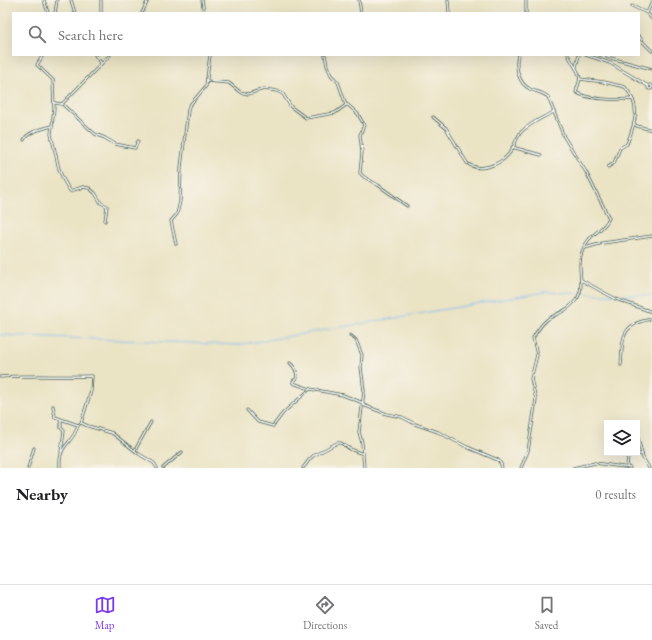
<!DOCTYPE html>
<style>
body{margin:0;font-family:"EB Garamond",serif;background:#f6f6f6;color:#202124}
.controls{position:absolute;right:12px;bottom:12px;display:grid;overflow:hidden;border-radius:0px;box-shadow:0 4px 16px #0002}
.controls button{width:36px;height:36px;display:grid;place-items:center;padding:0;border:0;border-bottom:1px solid #e0e0e0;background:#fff;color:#202124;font:20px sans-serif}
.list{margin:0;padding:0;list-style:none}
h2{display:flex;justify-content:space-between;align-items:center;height:52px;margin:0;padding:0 16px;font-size:17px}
h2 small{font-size:13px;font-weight:400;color:#757577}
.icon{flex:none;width:22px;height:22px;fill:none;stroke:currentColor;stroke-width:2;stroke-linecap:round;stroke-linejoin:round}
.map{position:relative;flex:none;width:652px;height:468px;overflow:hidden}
.search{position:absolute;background:#fff;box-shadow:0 4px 16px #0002;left:12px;right:12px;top:12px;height:44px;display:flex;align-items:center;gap:10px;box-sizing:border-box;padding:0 14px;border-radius:0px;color:#757577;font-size:15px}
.sheet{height:116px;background:#fff}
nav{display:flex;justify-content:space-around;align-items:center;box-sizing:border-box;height:56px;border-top:1px solid #e0e0e0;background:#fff;font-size:11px;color:#757577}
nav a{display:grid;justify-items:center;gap:2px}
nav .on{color:#7c3aed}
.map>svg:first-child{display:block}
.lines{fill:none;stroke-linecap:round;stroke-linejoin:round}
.stream{stroke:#80bdf3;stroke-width:1}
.street-casing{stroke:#3d564a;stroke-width:3}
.street{stroke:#fff;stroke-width:1.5}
</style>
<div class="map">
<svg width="652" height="468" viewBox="0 0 652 468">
<rect width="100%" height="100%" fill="#f7f3e8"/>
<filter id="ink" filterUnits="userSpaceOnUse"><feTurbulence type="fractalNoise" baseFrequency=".025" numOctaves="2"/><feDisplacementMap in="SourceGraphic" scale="8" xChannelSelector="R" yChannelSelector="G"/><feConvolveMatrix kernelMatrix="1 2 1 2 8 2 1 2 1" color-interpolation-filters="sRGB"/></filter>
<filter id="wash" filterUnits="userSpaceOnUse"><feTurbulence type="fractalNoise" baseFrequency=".012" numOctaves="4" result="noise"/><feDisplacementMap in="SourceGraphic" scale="16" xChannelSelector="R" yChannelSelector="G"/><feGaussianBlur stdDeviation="0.9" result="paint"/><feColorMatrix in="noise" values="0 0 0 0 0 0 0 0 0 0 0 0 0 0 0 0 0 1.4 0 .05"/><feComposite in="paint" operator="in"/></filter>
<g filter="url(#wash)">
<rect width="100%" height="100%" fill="#eae3c4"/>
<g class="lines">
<!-- stream -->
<polyline class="stream" points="0,335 238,345 545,292 652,296"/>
</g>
</g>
<g filter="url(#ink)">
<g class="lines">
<defs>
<g id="street">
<polyline points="44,0 48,13"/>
<polyline points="71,0 75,13"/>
<polyline points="101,0 101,13"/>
<polyline points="202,0 204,13"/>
<polyline points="359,0 361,13"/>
<polyline points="448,0 449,13"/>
<polyline points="632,6 647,13 652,19"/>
<polyline points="55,13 57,0"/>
<polyline points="142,13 148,0"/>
<polyline points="526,13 526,0"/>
<polyline points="647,13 652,2"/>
<polyline points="639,36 643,42 652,51"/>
<polyline points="43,55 37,65 53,80 54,109 51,134 59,169 63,179 70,191 83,187 89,188 95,193 101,203 107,206 105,221"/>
<polyline points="95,55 101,63"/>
<polyline points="325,55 327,66 331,75 338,82 346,105"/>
<path d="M518 55C515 67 518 83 530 89 536 92 543 92 548 97L564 137 586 172 609 218C606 226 598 231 592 236 587 241 583 248 581 255 577 269 586 288 576 300 569 310 558 313 548 319 541 324 537 331 533 338L537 355 531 379 536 399 528 451 521 468"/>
<path d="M568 55 578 72 580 79 604 82 625 87C642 107 635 123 627 144L620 148 614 163 608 167"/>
<polyline points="586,55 610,63 648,86"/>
<polyline points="599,55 652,69"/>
<polyline points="576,67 579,55"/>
<path d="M580 79 576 92C586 100 619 100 632 99"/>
<polyline points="207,81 229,83 240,92 248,94 264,89 277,91 283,94 291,107 306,118 335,113 346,105 348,105 358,114 364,125 360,135 362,152 360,173 364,177 378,185 407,206"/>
<circle cx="650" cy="87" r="2"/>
<polyline points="54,103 62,104 95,134 105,138 115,144 135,148 138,141"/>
<polyline points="62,104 110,55"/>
<path d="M433 117 446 128 467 163C479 173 499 165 508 155 515 148 515 138 522 131 531 123 543 117 554 112"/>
<polyline points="634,124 637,126 652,130"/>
<path d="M24 140C28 131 43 129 52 126"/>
<polyline points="512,147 541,155"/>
<polyline points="176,244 171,221 177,214 180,201 181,167 188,110 189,106 206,86 210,55"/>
<polyline points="585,248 603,243 652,236"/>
<polyline points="581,280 616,299 652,312"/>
<polyline points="350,335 356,340 362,355 361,367 364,391 359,432 362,443 364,468"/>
<path d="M290 363C295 367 297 372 297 378L293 381V383L310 389 343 395 363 403V405L387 414 402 417 415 424 438 432 467 447 498 460 501 464 502 468"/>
<path d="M621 365C623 338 620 324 652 319"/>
<path d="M0 377C31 375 61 377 92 376L91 391 81 423"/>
<polyline points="53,406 55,417 78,425 81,423 88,426 112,433 139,454 154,463 157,468"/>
<polyline points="247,410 258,422 273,426 283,413 310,389"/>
<polyline points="637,435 643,458 649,468"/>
<polyline points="135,450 151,422"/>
<polyline points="61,452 64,431 61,428 61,420"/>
<polyline points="627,467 628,455 642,454"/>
<polyline points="28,468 34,448"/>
<path d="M60 468C58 443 73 445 78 425"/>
<polyline points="163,468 182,452"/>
<polyline points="303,468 309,460 313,456 337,443 341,443 350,449 363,454"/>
<polyline points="573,468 595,463 630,468"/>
</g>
</defs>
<!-- street casing -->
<use href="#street" class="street-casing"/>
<!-- street -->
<use href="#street" class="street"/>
</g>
</g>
</svg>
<div class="controls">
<button><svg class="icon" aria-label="layers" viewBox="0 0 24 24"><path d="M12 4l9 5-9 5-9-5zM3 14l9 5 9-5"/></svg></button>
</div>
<div class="search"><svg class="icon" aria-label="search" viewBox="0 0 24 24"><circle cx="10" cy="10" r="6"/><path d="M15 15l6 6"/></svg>Search here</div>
</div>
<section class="sheet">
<h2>Nearby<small>0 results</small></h2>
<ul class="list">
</ul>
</section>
<nav>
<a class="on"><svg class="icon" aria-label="map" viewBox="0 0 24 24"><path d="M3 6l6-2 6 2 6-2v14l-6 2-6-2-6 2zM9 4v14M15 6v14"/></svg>Map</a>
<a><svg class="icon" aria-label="directions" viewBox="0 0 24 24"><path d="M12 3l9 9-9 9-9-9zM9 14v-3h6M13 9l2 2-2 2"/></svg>Directions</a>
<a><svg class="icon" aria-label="saved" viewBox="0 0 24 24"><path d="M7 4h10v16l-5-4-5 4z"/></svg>Saved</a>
</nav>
